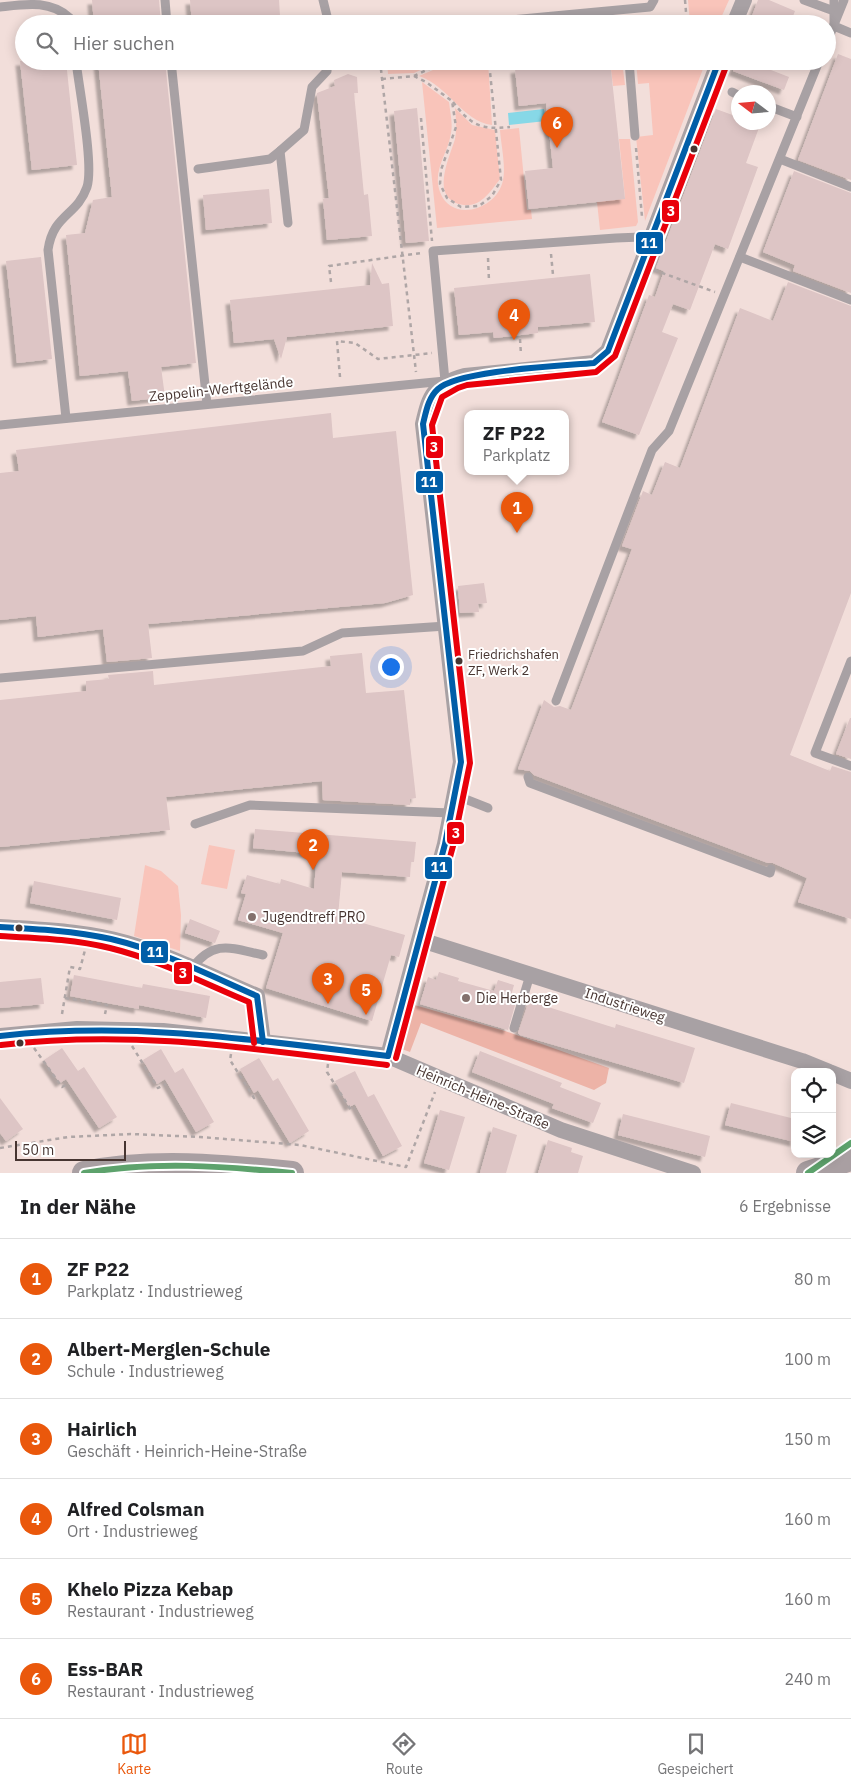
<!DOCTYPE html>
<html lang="de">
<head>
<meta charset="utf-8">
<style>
  body { margin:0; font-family:"IBM Plex Sans",sans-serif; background:#f6f6f6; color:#202124 }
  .controls { position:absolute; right:15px; bottom:15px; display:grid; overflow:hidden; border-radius:10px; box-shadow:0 2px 12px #0003 }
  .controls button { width:45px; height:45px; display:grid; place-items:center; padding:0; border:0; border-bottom:1px solid #e0e0e0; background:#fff; color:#202124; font:25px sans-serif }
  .compass { position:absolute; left:731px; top:85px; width:45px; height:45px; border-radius:50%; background:#fff; box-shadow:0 2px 12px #0003; rotate:286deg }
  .scale { position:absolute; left:15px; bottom:12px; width:111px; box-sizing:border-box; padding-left:5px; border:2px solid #473531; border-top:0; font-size:14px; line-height:18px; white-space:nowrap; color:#473531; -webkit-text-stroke:4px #fff; paint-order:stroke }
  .you { position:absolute; left:390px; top:666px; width:18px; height:18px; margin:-12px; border:4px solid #fff; border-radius:50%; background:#1a73e8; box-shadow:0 0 0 8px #1a73e833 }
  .badge { display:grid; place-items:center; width:32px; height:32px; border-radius:50%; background:#ea580c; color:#fff; font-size:16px; font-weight:700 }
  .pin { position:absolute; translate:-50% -41px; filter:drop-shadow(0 1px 2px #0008) }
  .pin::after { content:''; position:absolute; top:26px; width:18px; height:15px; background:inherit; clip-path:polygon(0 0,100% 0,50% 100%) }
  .popup { position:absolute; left:464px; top:410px; width:105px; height:65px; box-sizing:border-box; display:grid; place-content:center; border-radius:10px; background:#fff; filter:drop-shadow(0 1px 4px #0005); font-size:16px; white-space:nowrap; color:#757577 }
  .popup b { font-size:19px; color:#202124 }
  .popup::after { content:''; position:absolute; left:50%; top:100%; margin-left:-10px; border:10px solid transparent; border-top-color:#fff }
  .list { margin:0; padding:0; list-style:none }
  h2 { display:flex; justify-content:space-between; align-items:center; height:65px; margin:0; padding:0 20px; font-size:21px }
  h2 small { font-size:16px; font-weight:400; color:#757577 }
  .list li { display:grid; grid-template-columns:32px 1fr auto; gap:15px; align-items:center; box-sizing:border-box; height:80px; padding:0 20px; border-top:1px solid #e0e0e0 }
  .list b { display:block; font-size:19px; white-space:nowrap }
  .list p { margin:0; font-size:16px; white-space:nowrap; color:#757577 }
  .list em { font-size:16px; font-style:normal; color:#757577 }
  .icon { flex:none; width:28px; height:28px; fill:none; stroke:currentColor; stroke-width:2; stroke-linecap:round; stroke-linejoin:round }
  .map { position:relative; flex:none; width:851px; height:1173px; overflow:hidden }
  .search { position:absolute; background:#fff; box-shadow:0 2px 12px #0003; left:15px; right:15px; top:15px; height:55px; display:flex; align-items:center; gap:12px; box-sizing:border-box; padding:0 18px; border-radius:28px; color:#757577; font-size:19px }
  .sheet { height:545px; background:#fff }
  nav { display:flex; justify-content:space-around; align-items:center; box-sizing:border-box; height:70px; border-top:1px solid #e0e0e0; background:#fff; font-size:14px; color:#757577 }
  nav a { display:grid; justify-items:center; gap:2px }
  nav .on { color:#ea580c }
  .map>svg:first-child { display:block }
  .green { fill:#f9c4ba }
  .forest { fill:#edb3a7 }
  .water { fill:#87d8e7 }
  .building { fill:#ddc5c5; filter:url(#shadow) }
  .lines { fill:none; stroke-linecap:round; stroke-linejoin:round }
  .path { stroke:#afa6a6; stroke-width:2.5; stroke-dasharray:4 4; stroke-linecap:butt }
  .service { stroke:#a8a1a4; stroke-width:9 }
  .minor { stroke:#a8a1a4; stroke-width:16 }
  .secondary { stroke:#a99fa2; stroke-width:24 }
  .bus-1-casing { stroke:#fff; stroke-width:10 }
  .bus-2-casing { stroke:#fff; stroke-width:10 }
  .bus-3-casing { stroke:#fff; stroke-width:10 }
  .bus-1 { stroke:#005ea8; stroke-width:6 }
  .bus-2 { stroke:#e9000a; stroke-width:6 }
  .bus-3 { stroke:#5da26c; stroke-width:6 }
  .bus-dot { fill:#473531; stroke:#fff; stroke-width:2 }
  .poi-dot { fill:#83706c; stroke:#fff; stroke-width:2 }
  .labels { text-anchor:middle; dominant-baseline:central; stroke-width:4; stroke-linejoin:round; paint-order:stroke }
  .bus-label { font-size:13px; fill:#473531; stroke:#fff; text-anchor:start }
  .street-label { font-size:14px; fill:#473531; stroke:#fff }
  .poi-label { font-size:14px; fill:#473531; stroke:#fff; text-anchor:start }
  .line-badge { stroke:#fff; stroke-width:2 }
  .badge-label { font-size:14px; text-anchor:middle; font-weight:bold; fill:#fff }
</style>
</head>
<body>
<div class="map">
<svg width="851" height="1173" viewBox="0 0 851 1173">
  <defs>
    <filter id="shadow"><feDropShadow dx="-4.5" dy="4.5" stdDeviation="1" flood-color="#0004"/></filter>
  </defs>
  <rect width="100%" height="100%" fill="#f2deda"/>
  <!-- green -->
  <g class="green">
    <polygon points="688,0 729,0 720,20 690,23"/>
    <polygon points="387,61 440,61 414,73 388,74"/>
    <path d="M454,61H488L492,125C462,121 450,87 419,76Z"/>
    <polygon points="610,61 622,61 625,85 613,86"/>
    <polygon points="636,61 706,61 645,221 636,137 653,135 649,83 638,84"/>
    <path d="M422,82L449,102C450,112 453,123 451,133C448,154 432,170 440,192C452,224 498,209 503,180C506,166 501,145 500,130L519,128L527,210H531L532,219L437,228Z"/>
    <path d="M455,108L472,125L495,130L500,179C491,191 481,207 464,205C428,200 450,157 455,139C457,129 456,119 455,108Z"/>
    <polygon points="619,139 630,139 638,222 636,226 600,230 597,202 625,198"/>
    <polygon points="209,845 235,850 227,889 201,884"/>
    <polygon points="145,865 161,871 178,886 181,915 180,951 134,936"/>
  </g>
  <!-- forest -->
  <polygon class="forest" points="411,1004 505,1031 609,1068 606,1083 594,1090 421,1023 410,1052 399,1048"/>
  <!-- water -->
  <polygon class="water" points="544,109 546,121 509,125 508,113"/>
  <!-- building -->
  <g class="building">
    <polygon points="92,0 159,0 161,24 94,24"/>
    <polygon points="190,0 279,0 280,16 192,24"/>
    <polygon points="758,0 769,0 795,11 790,24 782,24 767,17 764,24 749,24"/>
    <polygon points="838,54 851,59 851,180 798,160"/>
    <polygon points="20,61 66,61 77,165 32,170"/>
    <polygon points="98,61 165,61 196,363 161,367 165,397 132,401 128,371 80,376 66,235 85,233 93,200 112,197"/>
    <polygon points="582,61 610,61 625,199 529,209 525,171 553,168 546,103 519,106 515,69"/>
    <polygon points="737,61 748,61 789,77 784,90 733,71"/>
    <polygon points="348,74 357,77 358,93 354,93 364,195 368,194 372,236 327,240 323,199 329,198 317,95 317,93 335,86 334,80"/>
    <polygon points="417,108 429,241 406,243 394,111"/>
    <polygon points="716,109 738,117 738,122 753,122 760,125 746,163 758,167 728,249 715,244 690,310 673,304 662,332 678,338 639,435 602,422 649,295 655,297 664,271 656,268"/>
    <polygon points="794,171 851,193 851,293 793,271 795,265 763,252"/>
    <polygon points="269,189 272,223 206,230 203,195"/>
    <polygon points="41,257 52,359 17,363 6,261"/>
    <polygon points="372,263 382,284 389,283 393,326 287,337 281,359 274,339 234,343 230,300 370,285"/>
    <polygon points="590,274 595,322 538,327 538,333 494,338 493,332 459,335 454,288"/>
    <polygon points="788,282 851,306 851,593 790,755 830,771 832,766 851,772 851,919 798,902 807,878 773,863 768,863 534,775 530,771 518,769 544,700 554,707 560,706 571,710 632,549 622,546 643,491 652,495 665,462 680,468 740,308 773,321"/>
    <polygon points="331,413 333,438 396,431 413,595 385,603 148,624 152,658 107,662 103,629 38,637 36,616 0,620 0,473 19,471 16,450"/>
    <polygon points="484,583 487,603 478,604 479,612 460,613 458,586"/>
    <polygon points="362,653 366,693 404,690 416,798 410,799 410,805 323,800 322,781 166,797 170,830 0,847 0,700 86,691 86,681 109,679 108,675 153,671 154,685 331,666 330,656"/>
    <polygon points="850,718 851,718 851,759 836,754"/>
    <polygon points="255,829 416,842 414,862 411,862 410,877 342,872 338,916 405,935 399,957 391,955 372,1021 266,988 283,933 238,920 246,894 241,893 247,875 280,884 281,879 314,889 317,854 253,848"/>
    <polygon points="34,881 121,898 117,920 30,903"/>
    <polygon points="190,919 220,931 215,943 185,933"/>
    <polygon points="439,972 459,978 458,981 494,991 498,980 514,985 511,996 517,998 508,1030 420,1004 428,977 436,980"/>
    <polygon points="74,975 142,988 143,984 210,996 206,1018 139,1005 139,1009 70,996"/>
    <polygon points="41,978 44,1004 0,1008 0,982"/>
    <polygon points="529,1001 615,1028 616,1024 695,1048 684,1083 520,1035 518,1033"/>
    <polygon points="62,1048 78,1071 84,1067 117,1117 99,1128 66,1079 60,1083 44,1060"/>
    <polygon points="161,1049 175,1073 183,1068 214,1122 196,1132 165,1079 157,1084 143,1060"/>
    <polygon points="480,1051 562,1083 560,1087 601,1103 593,1123 552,1108 554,1104 472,1072"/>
    <polygon points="259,1058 273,1081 278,1078 309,1131 290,1143 258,1090 254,1093 240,1069"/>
    <polygon points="355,1071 368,1097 374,1094 402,1146 383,1156 355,1104 349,1107 335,1081"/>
    <polygon points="0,1098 23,1129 6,1141 0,1133"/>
    <polygon points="731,1103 795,1119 795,1142 725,1125"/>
    <polygon points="440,1110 465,1117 449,1170 424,1163"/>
    <polygon points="623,1114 710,1136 705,1157 618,1135"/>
    <polygon points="493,1127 517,1135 506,1173 480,1173"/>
    <polygon points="548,1140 572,1148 571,1152 583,1156 578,1173 538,1173"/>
  </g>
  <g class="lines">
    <!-- path -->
    <g class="path">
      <polyline points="685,0 687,24"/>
      <polyline points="380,61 416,372"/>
      <polyline points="414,76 426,82 452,101 456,127 441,170 440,184 447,198 461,207 479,206 492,196 501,180 490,72 492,61"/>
      <polyline points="382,79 414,76 446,61"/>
      <path d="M453,102C471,125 480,130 510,127"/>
      <polyline points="421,118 432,241"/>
      <polyline points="636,148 642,217"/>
      <polyline points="551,254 553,275"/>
      <polyline points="488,258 489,281"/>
      <polyline points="654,270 715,292"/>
      <polyline points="331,282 329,266 421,253"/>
      <polyline points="520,339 521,355"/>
      <polyline points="340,377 337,341 355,343 378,359 432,353"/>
      <polyline points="546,656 559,661"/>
      <polyline points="65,998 107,1005 105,1014"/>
      <polyline points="62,1014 70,967 80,969 85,950"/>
      <polyline points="132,1046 158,1088 166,1084"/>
      <polyline points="34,1048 62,1087 67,1084"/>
      <polyline points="231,1054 230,1060 254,1098 259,1096"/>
      <polyline points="328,1064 327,1072 351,1110 355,1108"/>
      <polyline points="0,1148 68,1137 131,1134 200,1137 300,1145 406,1167 435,1092"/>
    </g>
    <!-- service -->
    <g class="service">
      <polyline points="165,0 167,24"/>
      <polyline points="323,0 329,24"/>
      <polyline points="804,0 834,11"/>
      <polyline points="834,0 834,26 851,33"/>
      <path d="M0,7C27,4 50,0 70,18L71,24"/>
      <polyline points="467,24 650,7 654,0"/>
      <polyline points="827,42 844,0"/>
      <polyline points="171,61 207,404"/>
      <polyline points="629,61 635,136"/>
      <polyline points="732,92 738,95"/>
      <polyline points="768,106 797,117"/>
      <polyline points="280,151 288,223"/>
      <polyline points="780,159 851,187"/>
      <polyline points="198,169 270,159 280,151 304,130 312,87 327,71 328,61"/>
      <polyline points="740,257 851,300"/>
      <path d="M66,418L48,250C53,214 77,216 87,187C94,165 79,88 76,61"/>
      <polyline points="0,425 445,381 433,251 616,238 641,237 652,239"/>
      <polyline points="851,661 815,753 851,766"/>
      <polyline points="0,678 303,651 342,633 446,626"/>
      <polyline points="556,701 652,450 669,431 819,61"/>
      <polyline points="528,777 530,783 770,873 771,869"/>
      <polyline points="455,795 488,808"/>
      <polyline points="195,824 250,805 451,813"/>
      <path d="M192,968C214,939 231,948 263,955"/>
      <polyline points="514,1028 530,975"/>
    </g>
    <!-- minor -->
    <g class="minor">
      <polyline points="734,24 744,0"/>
      <path d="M0,927C42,930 85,931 126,943C171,956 214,978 257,996L263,1042"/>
      <polyline points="421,940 802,1061 829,1072"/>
      <polyline points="0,1036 77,1029 163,1031 388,1056 561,1130 693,1173"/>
      <path d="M388,1056L445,844L461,762L423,424C430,393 434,385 465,376L594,363L608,351L719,61"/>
      <polyline points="832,1073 851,1081"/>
    </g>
    <!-- secondary -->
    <g class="secondary">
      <path d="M84,1173C152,1159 224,1166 292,1173"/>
      <polyline points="808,1173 851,1159"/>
    </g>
    <!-- bus-1 casing -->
    <g class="bus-1-casing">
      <g id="bus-1">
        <path d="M0,927C37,929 74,931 111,939C162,951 209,975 257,996L263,1042"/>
        <path d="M0,1036C134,1021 255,1040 388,1056"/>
        <path d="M388,1056L445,844L461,762L423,424C426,412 428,398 438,389C459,370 561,366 594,363L608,351L719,61"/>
      </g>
    </g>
    <!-- bus-2 casing -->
    <g class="bus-2-casing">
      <g id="bus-2">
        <path d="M0,936C37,938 74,939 110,948C159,960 203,983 249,1002L254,1043"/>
        <path d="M1,1045C134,1029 255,1049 387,1065"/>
        <polyline points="396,1058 453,846 470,763 432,425 442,397 458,388 467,385 596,372 615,356 727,64"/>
      </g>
    </g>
    <!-- bus-3 casing -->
    <g class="bus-3-casing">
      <g id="bus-3">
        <path d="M84,1173C154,1161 222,1166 292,1173"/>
        <polyline points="808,1173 851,1143"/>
      </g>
    </g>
    <!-- bus-1 -->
    <use href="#bus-1" class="bus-1"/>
    <!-- bus-2 -->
    <use href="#bus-2" class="bus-2"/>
    <!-- bus-3 -->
    <use href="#bus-3" class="bus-3"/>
  </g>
  <!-- markers -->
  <g class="bus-dot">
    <circle cx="694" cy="149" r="4.5"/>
    <circle cx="459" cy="661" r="4.5"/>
    <circle cx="19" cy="928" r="4.5"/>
    <circle cx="20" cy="1043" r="4.5"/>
  </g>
  <g class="poi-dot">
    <circle cx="252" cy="917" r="5"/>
    <circle cx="466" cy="998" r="5"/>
  </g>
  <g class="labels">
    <!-- bus labels -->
    <g class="bus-label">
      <text x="468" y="654">Friedrichshafen<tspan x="468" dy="16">ZF, Werk 2</tspan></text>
    </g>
    <!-- street labels -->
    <g class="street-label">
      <text transform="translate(221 389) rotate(-6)">Zeppelin-Werftgelände</text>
      <text transform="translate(625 1005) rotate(18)">Industrieweg</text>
      <text transform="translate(483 1097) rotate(23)">Heinrich-Heine-Straße</text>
    </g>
    <!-- poi labels -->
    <g class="poi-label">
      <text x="262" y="917">Jugendtreff PRO</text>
      <text x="476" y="998">Die Herberge</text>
    </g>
  </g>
  <g class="line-badge">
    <rect x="661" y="199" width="19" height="24" rx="5" fill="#e9000a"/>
    <rect x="635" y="231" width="29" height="24" rx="5" fill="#005ea8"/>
    <rect x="425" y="435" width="19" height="24" rx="5" fill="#e9000a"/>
    <rect x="415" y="470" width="29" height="24" rx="5" fill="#005ea8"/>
    <rect x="446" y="821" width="19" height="24" rx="5" fill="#e9000a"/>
    <rect x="424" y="856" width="29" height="24" rx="5" fill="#005ea8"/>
    <rect x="140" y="940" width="29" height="24" rx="5" fill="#005ea8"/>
    <rect x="173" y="961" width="20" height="24" rx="5" fill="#e9000a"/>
  </g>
  <g class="badge-label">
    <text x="671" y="216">3</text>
    <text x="649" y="248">11</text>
    <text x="434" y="452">3</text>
    <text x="429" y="487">11</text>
    <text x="456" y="838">3</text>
    <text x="439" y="872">11</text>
    <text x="155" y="957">11</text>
    <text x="183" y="978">3</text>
  </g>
</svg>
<div class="controls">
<button><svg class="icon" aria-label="locate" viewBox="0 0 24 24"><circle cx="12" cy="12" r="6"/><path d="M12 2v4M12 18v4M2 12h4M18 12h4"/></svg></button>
<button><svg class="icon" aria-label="layers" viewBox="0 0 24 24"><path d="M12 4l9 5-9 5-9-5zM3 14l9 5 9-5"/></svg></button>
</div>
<svg class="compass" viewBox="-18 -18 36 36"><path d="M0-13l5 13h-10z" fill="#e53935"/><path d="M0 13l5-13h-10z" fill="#757577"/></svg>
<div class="scale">50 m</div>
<div class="you"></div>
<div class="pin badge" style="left:517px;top:533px">1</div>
<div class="popup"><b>ZF P22</b>Parkplatz</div>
<div class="pin badge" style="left:313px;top:870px">2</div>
<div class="pin badge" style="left:328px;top:1004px">3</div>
<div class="pin badge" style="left:514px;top:340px">4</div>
<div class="pin badge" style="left:366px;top:1015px">5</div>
<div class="pin badge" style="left:557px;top:148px">6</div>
<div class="search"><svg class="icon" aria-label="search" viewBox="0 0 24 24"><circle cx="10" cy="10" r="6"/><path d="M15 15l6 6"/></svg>Hier suchen</div>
</div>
<section class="sheet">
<h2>In der Nähe<small>6 Ergebnisse</small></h2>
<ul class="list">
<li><span class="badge">1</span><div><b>ZF P22</b><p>Parkplatz · Industrieweg</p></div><em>80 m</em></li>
<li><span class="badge">2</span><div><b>Albert-Merglen-Schule</b><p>Schule · Industrieweg</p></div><em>100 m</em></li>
<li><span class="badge">3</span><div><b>Hairlich</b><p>Geschäft · Heinrich-Heine-Straße</p></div><em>150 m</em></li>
<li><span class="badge">4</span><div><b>Alfred Colsman</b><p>Ort · Industrieweg</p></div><em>160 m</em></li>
<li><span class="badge">5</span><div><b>Khelo Pizza Kebap</b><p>Restaurant · Industrieweg</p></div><em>160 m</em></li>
<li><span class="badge">6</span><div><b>Ess-BAR</b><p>Restaurant · Industrieweg</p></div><em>240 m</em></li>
</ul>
</section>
<nav>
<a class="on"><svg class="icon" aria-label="map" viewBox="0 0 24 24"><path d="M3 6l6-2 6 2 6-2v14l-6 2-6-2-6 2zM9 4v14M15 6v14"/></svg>Karte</a>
<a><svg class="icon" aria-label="directions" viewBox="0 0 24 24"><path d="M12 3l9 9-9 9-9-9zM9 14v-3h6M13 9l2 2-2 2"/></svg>Route</a>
<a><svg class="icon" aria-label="saved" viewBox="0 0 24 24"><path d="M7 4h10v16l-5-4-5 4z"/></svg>Gespeichert</a>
</nav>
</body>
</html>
